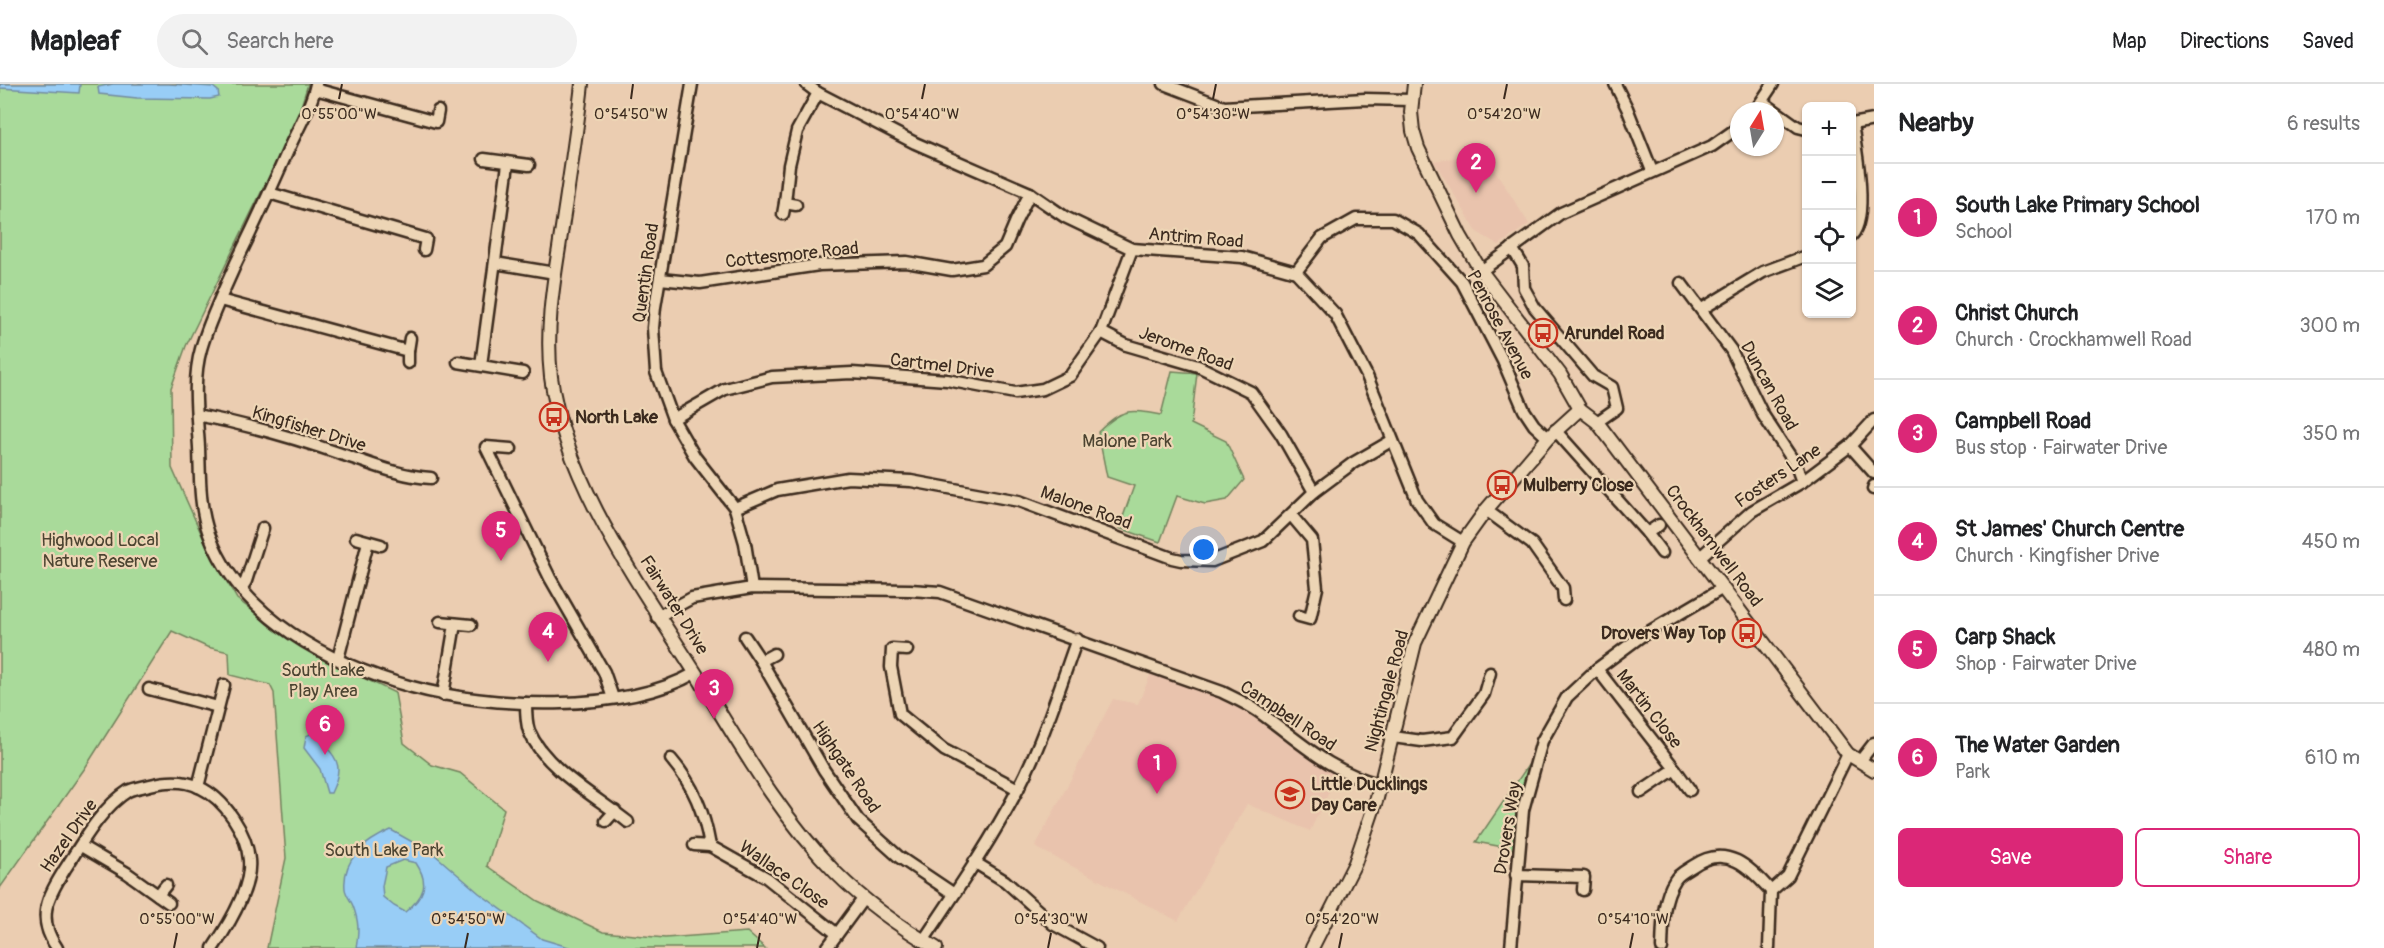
<!DOCTYPE html>
<html lang="en">
<head>
<meta charset="utf-8">
<style>
  body { margin:0; font-family:Pangolin,sans-serif; background:#f2f2f2; color:#202124 }
  .controls { position:absolute; right:18px; top:18px; display:grid; overflow:hidden; border-radius:9px; box-shadow:0 2px 4px #0004 }
  .controls button { width:54px; height:54px; display:grid; place-items:center; padding:0; border:0; border-bottom:2px solid #e0e0e0; background:#fff; color:#202124; font:30px sans-serif }
  .compass { position:absolute; left:1730px; top:18px; width:54px; height:54px; border-radius:50%; background:#fff; box-shadow:0 2px 4px #0004; rotate:11deg }
  .you { position:absolute; left:1204px; top:466px; width:21px; height:21px; margin:-15px; border:4px solid #fff; border-radius:50%; background:#1a73e8; box-shadow:0 0 0 9px #1a73e833 }
  .badge { display:grid; place-items:center; width:39px; height:39px; border-radius:50%; background:#db2777; color:#fff; font-size:20px; font-weight:700 }
  .pin { position:absolute; translate:-50% -50px; filter:drop-shadow(0 2px 3px #0008) }
  .pin::after { content:''; position:absolute; top:32px; width:21px; height:18px; background:inherit; clip-path:polygon(0 0,100% 0,50% 100%) }
  .list { margin:0; padding:0; list-style:none }
  h2 { display:flex; justify-content:space-between; align-items:center; height:78px; margin:0; padding:0 24px; font-size:26px }
  h2 small { font-size:20px; font-weight:400; color:#757577 }
  .list li { display:grid; grid-template-columns:39px 1fr auto; gap:18px; align-items:center; box-sizing:border-box; height:108px; padding:0 24px; border-top:2px solid #e0e0e0 }
  .list b { display:block; font-size:22px; white-space:nowrap }
  .list p { margin:0; font-size:20px; white-space:nowrap; color:#757577 }
  .list em { font-size:20px; font-style:normal; color:#757577 }
  .actions { display:flex; gap:12px; padding:18px 24px }
  .actions a { flex:1; padding:14px 0; border:2px solid #db2777; border-radius:9px; text-align:center; font-size:21px; color:#db2777 }
  .actions .main { background:#db2777; color:#fff }
  .icon { flex:none; width:33px; height:33px; fill:none; stroke:currentColor; stroke-width:2; stroke-linecap:round; stroke-linejoin:round }
  .map { position:relative; flex:none; width:1874px; height:864px; overflow:hidden }
  header { display:flex; align-items:center; gap:36px; box-sizing:border-box; height:84px; padding:0 30px; background:#fff; border-bottom:2px solid #e0e0e0 }
  header strong { font-size:28px }
  nav { display:flex; gap:33px; margin-inline-start:auto; font-size:21px }
  .search { width:420px; height:54px; background:#f2f2f2; display:flex; align-items:center; gap:15px; box-sizing:border-box; padding:0 21px; border-radius:33px; color:#757577; font-size:22px }
  main { display:flex }
  aside { flex:1; background:#fff }
  .map>svg:first-child { display:block }
  .built { fill:#e9c3ad }
  .green { fill:#a9da9a; stroke:#72825c; stroke-width:1.5 }
  .water { fill:#98cdf6; stroke:#738ca0; stroke-width:1.5; fill-rule:evenodd }
  .lines { fill:none; stroke-linecap:round; stroke-linejoin:round }
  .minor-casing { stroke:#3b2a1e; stroke-width:15 }
  .tertiary-casing { stroke:#3b2a1e; stroke-width:16 }
  .minor { stroke:#edd5b5; stroke-width:10 }
  .tertiary { stroke:#edd5b5; stroke-width:12 }
  .ticks { fill:none; stroke:#3b2a1e; stroke-width:2 }
  .labels { text-anchor:middle; dominant-baseline:central; stroke-width:4.5; stroke-linejoin:round; paint-order:stroke }
  .street-label { font-size:18px; fill:#3b2a1e; stroke:#edd5b5 }
  .poi-label { font-size:18px; font-weight:bold; fill:#3b2a1e; stroke:#edd5b5; text-anchor:start }
  .park-label { font-size:18px; fill:#4c4431; stroke:#edd5b5 }
  .ticks-label { font-size:15px; text-anchor:middle; fill:#3b2a1e; stroke:#edd5b5; stroke-width:4.5; stroke-linejoin:round; paint-order:stroke }
</style>
</head>
<body>
<header>
<strong>Mapleaf</strong>
<div class="search"><svg class="icon" aria-label="search" viewBox="0 0 24 24"><circle cx="10" cy="10" r="6"/><path d="M15 15l6 6"/></svg>Search here</div>
<nav><a>Map</a><a>Directions</a><a>Saved</a></nav>
</header>
<main>
<div class="map">
<svg width="1874" height="864" viewBox="0 0 1874 864">
  <rect width="100%" height="100%" fill="#ebcdb1"/>
  <filter id="ink" filterUnits="userSpaceOnUse"><feTurbulence type="fractalNoise" baseFrequency=".0167" numOctaves="2"/><feDisplacementMap in="SourceGraphic" scale="12" xChannelSelector="R" yChannelSelector="G"/><feConvolveMatrix kernelMatrix="1 2 1 2 8 2 1 2 1" color-interpolation-filters="sRGB"/></filter>
  <g filter="url(#ink)">
    <!-- built -->
    <g class="built">
      <polygon points="1484,69 1529,140 1499,161 1477,148 1434,77"/>
      <polygon points="1152,587 1257,630 1280,646 1307,673 1337,692 1310,747 1247,720 1178,837 1035,763 1113,615 1138,620"/>
    </g>
    <!-- green -->
    <g class="green">
      <polygon points="0,0 308,0 297,35 186,262 171,304 172,384 209,467 237,515 285,551 347,586 395,609 404,659 432,681 460,689 504,725 487,782 538,817 603,848 665,854 747,848 765,864 267,864 286,774 274,609 270,601 230,591 229,568 207,563 172,547 85,684 0,804"/>
      <path d="M1172,287L1197,289L1191,340L1226,357L1244,396L1227,416L1205,420L1177,412L1160,458L1119,444L1134,402L1107,393L1098,348C1123,324 1128,325 1161,331Z"/>
      <polygon points="1529,680 1517,726 1514,765 1476,758"/>
    </g>
    <!-- water -->
    <g class="water">
      <polygon points="0,0 78,0 80,1 79,9 0,4"/>
      <polygon points="113,0 169,0 213,3 218,7 219,13 210,15 137,14 99,10 98,3"/>
      <path d="M315,648C333,674 347,676 331,709H327L320,685L304,664L306,652Z"/>
      <path d="M391,746L434,770L479,809L542,855L572,864H356C359,847 359,838 353,822C351,817 346,811 345,805C342,774 366,757 391,746ZM403,776L416,779C430,800 424,813 405,828L394,822L383,813L382,802L386,783Z"/>
    </g>
    <g class="lines">
      <!-- minor casing -->
      <g class="minor-casing">
        <g id="minor">
          <path d="M316,0C312,21 299,42 290,62C273,101 255,140 236,179C224,207 209,236 201,265C192,296 197,331 199,363C200,391 199,423 209,450C240,534 330,580 412,603C488,624 624,630 695,589"/>
          <polyline points="692,0 655,223 653,244 656,288 673,335 695,373 735,424 745,459 752,504"/>
          <polyline points="806,0 818,9 915,59 1030,109 1065,133 1132,165 1242,173 1296,188 1335,230 1367,292 1417,416 1434,440 1463,458"/>
          <polyline points="1164,0 1224,23 1365,15 1411,16"/>
          <polyline points="1615,0 1627,24 1652,87"/>
          <polyline points="315,5 436,38 438,27"/>
          <polyline points="1763,18 1798,43 1806,45"/>
          <polyline points="1755,27 1773,0"/>
          <polyline points="1852,40 1874,36"/>
          <path d="M1852,41C1856,64 1869,134 1852,151"/>
          <polyline points="484,75 529,81"/>
          <polyline points="269,109 426,155 424,166"/>
          <polyline points="796,121 785,119 789,81 797,47 818,9"/>
          <polyline points="783,130 785,119"/>
          <polyline points="1512,164 1523,182 1524,204 1535,224 1593,292 1612,303 1617,324 1597,338"/>
          <polyline points="495,179 555,189"/>
          <polyline points="1481,187 1561,129 1712,62 1739,43"/>
          <polyline points="1296,188 1322,154 1356,135 1393,135 1419,150 1462,198 1503,277 1524,326 1534,341 1548,354"/>
          <polyline points="660,195 700,199 819,181 906,178 952,186 983,181 1005,163 1016,137 1030,109"/>
          <polyline points="1681,199 1731,266 1763,331 1796,381 1802,398"/>
          <polyline points="220,216 408,267 408,279"/>
          <polyline points="1702,225 1763,188 1806,172"/>
          <polyline points="1101,248 1126,261 1198,282 1251,308 1281,350 1314,408"/>
          <polyline points="408,267 410,254"/>
          <polyline points="458,278 523,289"/>
          <polyline points="481,281 508,80"/>
          <path d="M197,331C245,340 295,354 341,370C372,380 398,392 431,394"/>
          <polyline points="673,335 725,305 772,293 852,289 947,296 1015,309 1043,305 1070,292 1101,248 1132,165"/>
          <polyline points="1555,346 1647,449 1662,469"/>
          <polyline points="1850,362 1874,389"/>
          <polyline points="511,365 486,363 550,494 604,588 613,614"/>
          <polyline points="1873,405 1874,402"/>
          <polyline points="735,424 777,406 848,394 911,397 1019,417 1172,474 1181,476 1212,477 1263,457 1314,408 1353,379 1391,357"/>
          <polyline points="1486,426 1532,460 1563,504 1564,516"/>
          <polyline points="1291,431 1312,456 1317,504 1310,535 1299,532"/>
          <polyline points="1647,449 1659,441"/>
          <polyline points="356,454 381,461"/>
          <polyline points="1699,474 1752,427 1802,398 1850,362 1874,336"/>
          <polyline points="241,505 246,497 263,444"/>
          <path d="M657,533L692,514L752,504L910,506L940,508L1222,608C1234,614 1248,620 1259,628C1301,658 1328,687 1379,700"/>
          <polyline points="440,538 471,541"/>
          <polyline points="745,553 761,577 824,686 858,736 899,773 954,810"/>
          <polyline points="907,566 892,565 891,583 900,630 944,666 1018,705"/>
          <polyline points="338,575 368,458"/>
          <polyline points="761,577 774,570"/>
          <polyline points="1597,585 1675,685 1641,708"/>
          <polyline points="149,605 218,623"/>
          <polyline points="443,611 455,540"/>
          <path d="M526,619C526,629 526,638 529,647C545,685 597,713 628,738"/>
          <polyline points="1393,653 1422,657 1453,653 1484,610 1490,589"/>
          <path d="M671,675C694,702 704,728 710,762"/>
          <polyline points="1860,677 1874,659"/>
          <polyline points="1675,685 1690,706"/>
          <polyline points="198,703 224,601"/>
          <polyline points="606,737 615,727"/>
          <polyline points="694,761 710,762 767,794 837,850"/>
          <polyline points="81,762 127,789 169,819"/>
          <polyline points="974,778 1005,797 1053,840 1097,864"/>
          <polyline points="1516,791 1584,793 1583,806"/>
          <polyline points="158,811 166,801"/>
          <path d="M923,857C956,808 991,757 1018,705C1043,657 1059,605 1077,555"/>
          <path d="M57,864C36,834 47,814 65,785C82,759 101,724 128,707C134,704 143,703 150,701C166,697 184,696 199,703C225,715 247,749 249,776C252,804 228,842 213,864"/>
          <polyline points="827,864 863,815"/>
          <polyline points="1511,864 1523,726 1542,657 1567,613 1597,585 1640,553 1723,504"/>
          <path d="M1662,864C1663,841 1662,816 1675,796C1678,790 1687,786 1693,782C1726,759 1750,783 1771,807"/>
          <polyline points="1769,864 1771,807 1788,792 1848,670"/>
        </g>
      </g>
      <!-- tertiary casing -->
      <g class="tertiary-casing">
        <g id="tertiary">
          <path d="M582,0C576,55 567,109 559,164C552,207 546,249 551,293C565,400 642,504 698,593C740,661 779,731 836,789C865,818 900,843 936,864"/>
          <polyline points="1414,0 1411,28 1413,47 1418,64 1460,151 1481,187 1560,290 1580,325 1597,338 1848,670 1874,686"/>
          <polyline points="1312,864 1355,779 1377,714 1415,559 1463,458 1486,426 1548,354 1580,325"/>
        </g>
      </g>
      <!-- minor -->
      <use href="#minor" class="minor"/>
      <!-- tertiary -->
      <use href="#tertiary" class="tertiary"/>
    </g>
  </g>
  <!-- ticks -->
  <path class="ticks" d="M339,15L342,0M631,15L633,0M922,15L925,0M1213,15L1216,0M1504,15L1507,0M174,864L177,849M465,864L468,849M757,864L760,849M1048,864L1051,849M1339,864L1342,849M1630,864L1633,849"/>
  <!-- icons -->
  <defs>
    <g id="bus-ring" transform="scale(1.5)"><circle r="9.5" fill="#edd5b5" stroke="#c8321e" stroke-width="1.5"/><path d="M-5-6H5V4H4V6H2V4H-2V6H-4V4H-5ZM-3.5-4V0h7V-4ZM-3.5 1.2v1.5H-2V1.2ZM2 1.2v1.5H3.5V1.2Z" fill="#c8321e"/></g>
    <g id="school-ring" transform="scale(1.5)"><circle r="9.5" fill="#edd5b5" stroke="#c8321e" stroke-width="1.5"/><path d="M0-5L7-2L0 1L-7-2ZM-4 1L0 2.5L4 1V4Q0 6-4 4Z" fill="#c8321e"/></g>
  </defs>
  <g fill-rule="evenodd">
    <use href="#bus-ring" x="1543" y="249"/>
    <use href="#bus-ring" x="554" y="333"/>
    <use href="#bus-ring" x="1502" y="401"/>
    <use href="#bus-ring" x="1747" y="549"/>
    <use href="#school-ring" x="1290" y="710"/>
  </g>
  <g class="labels">
    <!-- street labels -->
    <g class="street-label">
      <text transform="translate(1196 154) rotate(5)">Antrim Road</text>
      <text transform="translate(792 171) rotate(-6)">Cottesmore Road</text>
      <text transform="translate(646 189) rotate(-82)">Quentin Road</text>
      <text transform="translate(1500 241) rotate(62)">Penrose Avenue</text>
      <text transform="translate(1186 265) rotate(20)">Jerome Road</text>
      <text transform="translate(942 282) rotate(7)">Cartmel Drive</text>
      <text transform="translate(1769 302) rotate(61)">Duncan Road</text>
      <text transform="translate(309 345) rotate(17)">Kingfisher Drive</text>
      <text transform="translate(1778 392) rotate(-34)">Fosters Lane</text>
      <text transform="translate(1086 424) rotate(20)">Malone Road</text>
      <text transform="translate(1714 462) rotate(53)">Crockhamwell Road</text>
      <text transform="translate(674 521) rotate(58)">Fairwater Drive</text>
      <text transform="translate(1387 607) rotate(-75)">Nightingale Road</text>
      <text transform="translate(1649 625) rotate(52)">Martin Close</text>
      <text transform="translate(1288 632) rotate(34)">Campbell Road</text>
      <text transform="translate(846 683) rotate(56)">Highgate Road</text>
      <text transform="translate(1508 744) rotate(-81)">Drovers Way</text>
      <text transform="translate(69 752) rotate(-55)">Hazel Drive</text>
      <text transform="translate(784 791) rotate(35)">Wallace Close</text>
    </g>
    <!-- poi labels -->
    <g class="poi-label">
      <text x="1564" y="249">Arundel Road</text>
      <text x="575" y="333">North Lake</text>
      <text x="1523" y="401">Mulberry Close</text>
      <text x="1726" y="549" text-anchor="end">Drovers Way Top</text>
      <text x="1311" y="700">Little Ducklings<tspan x="1311" dy="21">Day Care</tspan></text>
    </g>
    <!-- park labels -->
    <g class="park-label">
      <text x="1127" y="357">Malone Park</text>
      <text x="100" y="456">Highwood Local<tspan x="100" dy="21">Nature Reserve</tspan></text>
      <text x="323" y="586">South Lake<tspan x="323" dy="21">Play Area</tspan></text>
      <text x="384" y="766">South Lake Park</text>
    </g>
  </g>
  <g class="ticks-label">
    <text x="339" y="35">0°55'00"W</text>
    <text x="631" y="35">0°54'50"W</text>
    <text x="922" y="35">0°54'40"W</text>
    <text x="1213" y="35">0°54'30"W</text>
    <text x="1504" y="35">0°54'20"W</text>
    <text x="177" y="840">0°55'00"W</text>
    <text x="468" y="840">0°54'50"W</text>
    <text x="760" y="840">0°54'40"W</text>
    <text x="1051" y="840">0°54'30"W</text>
    <text x="1342" y="840">0°54'20"W</text>
    <text x="1633" y="840">0°54'10"W</text>
  </g>
</svg>
<div class="controls">
<button>+</button>
<button>−</button>
<button><svg class="icon" aria-label="locate" viewBox="0 0 24 24"><circle cx="12" cy="12" r="6"/><path d="M12 2v4M12 18v4M2 12h4M18 12h4"/></svg></button>
<button><svg class="icon" aria-label="layers" viewBox="0 0 24 24"><path d="M12 4l9 5-9 5-9-5zM3 14l9 5 9-5"/></svg></button>
</div>
<svg class="compass" viewBox="-18 -18 36 36"><path d="M0-13l5 13h-10z" fill="#e53935"/><path d="M0 13l5-13h-10z" fill="#757577"/></svg>
<div class="you"></div>
<div class="pin badge" style="left:1157px;top:710px">1</div>
<div class="pin badge" style="left:1476px;top:109px">2</div>
<div class="pin badge" style="left:714px;top:635px">3</div>
<div class="pin badge" style="left:548px;top:578px">4</div>
<div class="pin badge" style="left:501px;top:477px">5</div>
<div class="pin badge" style="left:325px;top:671px">6</div>
</div>
<aside>
<h2>Nearby<small>6 results</small></h2>
<ul class="list">
<li><span class="badge">1</span><div><b>South Lake Primary School</b><p>School</p></div><em>170 m</em></li>
<li><span class="badge">2</span><div><b>Christ Church</b><p>Church · Crockhamwell Road</p></div><em>300 m</em></li>
<li><span class="badge">3</span><div><b>Campbell Road</b><p>Bus stop · Fairwater Drive</p></div><em>350 m</em></li>
<li><span class="badge">4</span><div><b>St James' Church Centre</b><p>Church · Kingfisher Drive</p></div><em>450 m</em></li>
<li><span class="badge">5</span><div><b>Carp Shack</b><p>Shop · Fairwater Drive</p></div><em>480 m</em></li>
<li><span class="badge">6</span><div><b>The Water Garden</b><p>Park</p></div><em>610 m</em></li>
</ul>
<div class="actions"><a class="main">Save</a><a>Share</a></div>
</aside>
</main>
</body>
</html>
